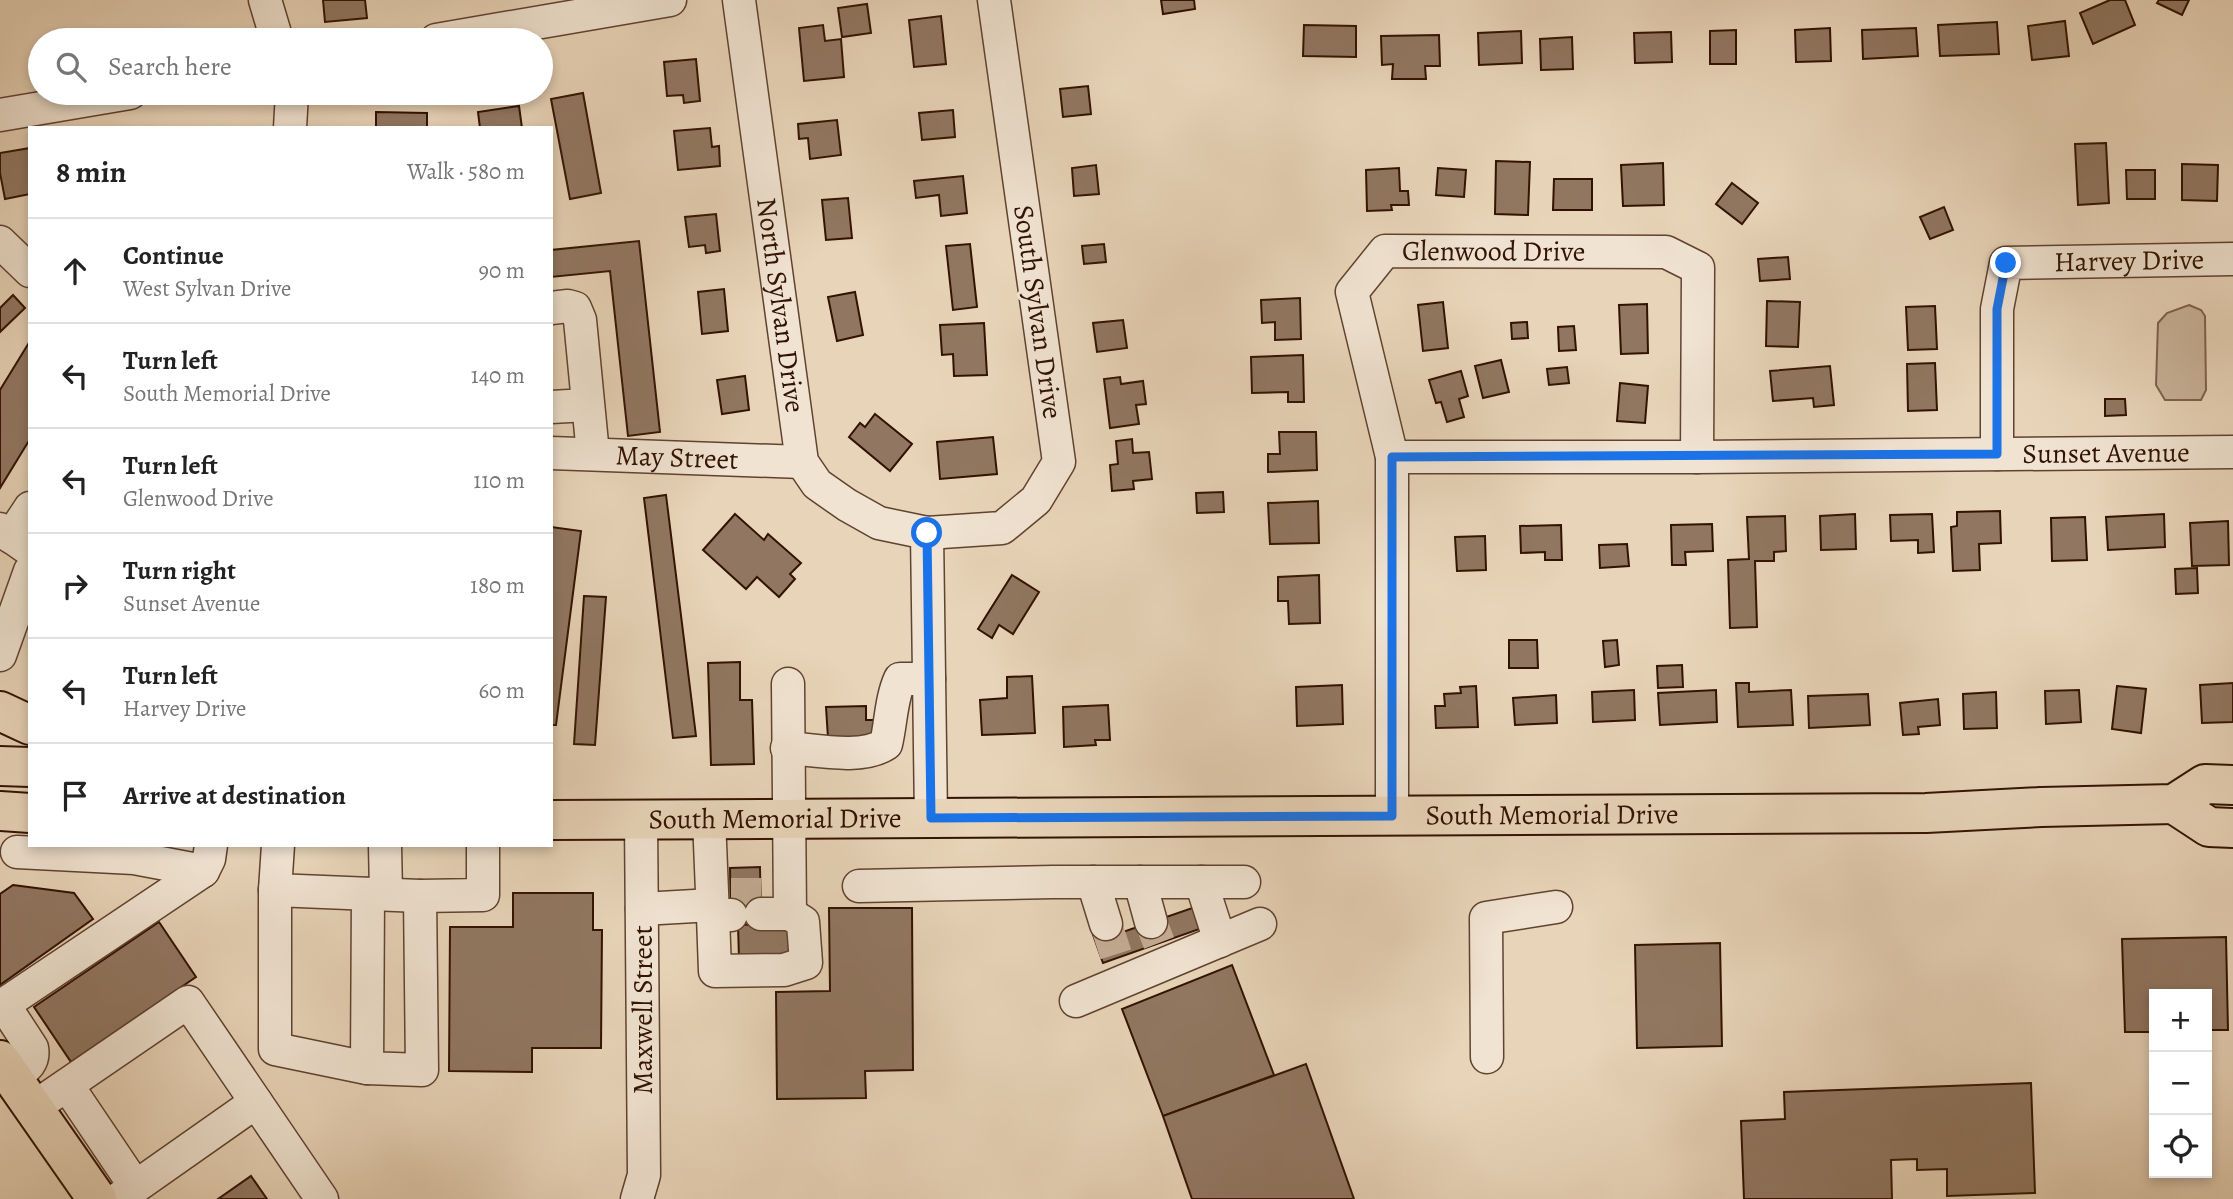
<!DOCTYPE html>
<html lang="en">
<head>
<meta charset="utf-8">
<style>
  body { margin:0; font-family:Alegreya,serif; background:#f2f2f2; color:#222 }
  .controls { position:absolute; right:21px; bottom:21px; display:grid; overflow:hidden; border-radius:0px; box-shadow:0 4px 10px #0003 }
  .controls button { width:63px; height:63px; display:grid; place-items:center; padding:0; border:0; border-bottom:2px solid #e0e0e0; background:#fff; color:#222; font:35px sans-serif }
  .stop { position:absolute; width:21px; height:21px; margin:-16px; border:5px solid #1a73e8; border-radius:50%; background:#fff }
  .stop.end { background:#1a73e8; border-color:#fff; box-shadow:0 2px 7px #0008 }
  .list { margin:0; padding:0; list-style:none }
  h2 { display:flex; justify-content:space-between; align-items:center; height:91px; margin:0; padding:0 28px; font-size:30px }
  h2 small { font-size:23px; font-weight:400; color:#767676 }
  .list li { display:grid; grid-template-columns:46px 1fr auto; gap:21px; align-items:center; box-sizing:border-box; height:105px; padding:0 28px; border-top:2px solid #e0e0e0 }
  .list b { display:block; font-size:26px; white-space:nowrap }
  .list p { margin:0; font-size:23px; white-space:nowrap; color:#767676 }
  .list em { font-size:23px; font-style:normal; color:#767676 }
  .icon { flex:none; width:38px; height:38px; fill:none; stroke:currentColor; stroke-width:2; stroke-linecap:round; stroke-linejoin:round }
  .map { position:relative; flex:none; width:2233px; height:1199px; overflow:hidden }
  .search { position:absolute; background:#fff; box-shadow:0 4px 10px #0003; left:28px; top:28px; width:525px; height:77px; display:flex; align-items:center; gap:18px; box-sizing:border-box; padding:0 24px; border-radius:38px; color:#767676; font-size:26px }
  .panel { position:absolute; background:#fff; box-shadow:0 4px 10px #0003; left:28px; top:126px; width:525px; height:721px; border-radius:0px }
  .map>svg:first-child { display:block }
  .green { fill:#c9b399; stroke:#7e624e; stroke-width:2 }
  .building { fill:#917761; stroke:#321202; stroke-width:2 }
  .lines { fill:none; stroke-linecap:round; stroke-linejoin:round }
  .minor-tunnel { stroke:#c4ad94; stroke-width:32; stroke-dasharray:32 16; stroke-linecap:butt }
  .minor-casing { stroke:#604230; stroke-width:35 }
  .major-casing { stroke:#321202; stroke-width:42 }
  .minor { stroke:#f0e3d1; stroke-width:32 }
  .major { stroke:#e8d4b8; stroke-width:38 }
  .route { stroke:#1a73e8; stroke-width:9 }
  .labels { text-anchor:middle; dominant-baseline:central; stroke-width:6; stroke-linejoin:round; paint-order:stroke }
  .street-label { font-size:28px; fill:#321202; stroke:#f0e3d1 }
</style>
</head>
<body>
<div class="map">
<svg width="2233" height="1199" viewBox="0 0 2233 1199">
  <rect width="100%" height="100%" fill="#e8d4b8"/>
  <filter id="stains"><feTurbulence type="fractalNoise" baseFrequency=".00286" numOctaves="4"/><feColorMatrix values="0 0 0 0 .2 0 0 0 0 .09 0 0 0 0 .02 0 0 0 .5 -.17"/></filter>
  <radialGradient id="worn" r=".72"><stop offset=".6" stop-color="#630" stop-opacity="0"/><stop offset="1" stop-color="#630" stop-opacity=".3"/></radialGradient>
  <!-- green -->
  <polygon class="green" points="2189,305 2201,310 2205,316 2206,390 2201,400 2165,400 2156,385 2158,323 2167,313"/>
  <!-- building -->
  <g class="building">
    <polygon points="323,0 365,0 367,18 325,22"/>
    <polygon points="1161,0 1194,0 1195,9 1163,14"/>
    <polygon points="2110,0 2125,0 2135,25 2093,44 2080,13"/>
    <polygon points="2159,0 2189,0 2182,15 2157,3"/>
    <polygon points="867,4 871,33 842,37 838,8"/>
    <polygon points="941,16 946,64 914,67 909,20"/>
    <polygon points="2065,21 2069,56 2032,60 2028,26"/>
    <polygon points="1997,22 1999,54 1940,56 1938,25"/>
    <polygon points="823,25 825,41 841,39 844,77 804,81 799,28"/>
    <polygon points="1304,25 1356,26 1356,57 1303,56"/>
    <polygon points="1830,28 1831,61 1796,62 1795,30"/>
    <polygon points="1916,28 1918,56 1863,59 1862,30"/>
    <polygon points="1736,30 1736,64 1710,64 1710,31"/>
    <polygon points="1521,31 1522,63 1479,65 1478,33"/>
    <polygon points="1671,32 1672,62 1635,63 1634,33"/>
    <polygon points="1439,35 1440,66 1425,66 1426,79 1392,79 1393,64 1382,65 1381,36"/>
    <polygon points="1572,37 1573,69 1541,70 1540,39"/>
    <polygon points="696,59 700,101 684,103 683,95 667,96 664,62"/>
    <polygon points="1088,86 1091,114 1063,117 1060,89"/>
    <polygon points="583,93 601,193 570,199 551,99"/>
    <polygon points="519,106 522,128 480,128 478,112"/>
    <polygon points="953,110 955,137 922,140 919,113"/>
    <polygon points="376,112 427,113 427,128 376,128"/>
    <polygon points="837,120 841,155 810,159 808,138 799,139 798,124"/>
    <polygon points="710,128 712,147 719,146 720,166 678,170 674,131"/>
    <polygon points="2106,143 2109,203 2078,205 2075,144"/>
    <polygon points="30,148 30,194 5,199 0,173 0,153"/>
    <polygon points="1496,161 1530,162 1528,215 1495,214"/>
    <polygon points="1663,163 1664,205 1623,206 1621,165"/>
    <polygon points="2182,164 2218,165 2217,201 2182,200"/>
    <polygon points="1096,165 1099,194 1074,196 1072,168"/>
    <polygon points="1399,168 1400,191 1408,191 1409,205 1391,205 1392,210 1367,211 1366,170"/>
    <polygon points="1438,168 1466,170 1464,197 1436,195"/>
    <polygon points="2126,170 2155,170 2155,199 2127,199"/>
    <polygon points="963,176 967,213 941,216 939,195 916,198 914,181"/>
    <polygon points="1554,179 1592,179 1592,210 1553,210"/>
    <polygon points="1732,183 1758,203 1742,224 1716,204"/>
    <polygon points="848,198 852,238 826,240 822,200"/>
    <polygon points="1944,207 1953,230 1930,239 1920,217"/>
    <polygon points="716,214 720,251 706,253 705,245 689,247 685,217"/>
    <polygon points="639,241 660,432 628,436 610,271 551,277 551,250"/>
    <polygon points="970,244 977,307 953,310 946,246"/>
    <polygon points="1104,244 1106,262 1084,264 1082,246"/>
    <polygon points="1788,257 1790,279 1760,281 1758,259"/>
    <polygon points="724,289 728,331 702,334 698,292"/>
    <polygon points="855,292 863,335 837,341 828,297"/>
    <polygon points="13,295 25,308 0,332 0,308"/>
    <polygon points="1300,298 1301,339 1275,340 1275,322 1262,323 1261,300"/>
    <polygon points="1767,301 1800,302 1798,347 1766,346"/>
    <polygon points="1443,302 1448,348 1423,351 1418,305"/>
    <polygon points="1647,304 1648,353 1621,354 1619,305"/>
    <polygon points="1935,306 1937,349 1908,350 1906,307"/>
    <polygon points="1123,320 1127,348 1097,352 1093,323"/>
    <polygon points="1527,322 1528,338 1512,339 1511,323"/>
    <polygon points="984,323 987,375 954,376 953,354 942,355 940,325"/>
    <polygon points="1574,326 1576,350 1559,351 1558,327"/>
    <polygon points="30,341 30,439 0,488 0,390"/>
    <polygon points="1303,355 1304,402 1288,402 1288,392 1252,393 1251,357"/>
    <polygon points="1501,360 1509,392 1483,398 1475,366"/>
    <polygon points="1935,363 1937,410 1908,411 1907,364"/>
    <polygon points="1830,366 1834,405 1814,407 1813,398 1773,401 1770,371"/>
    <polygon points="1567,367 1569,383 1549,385 1547,369"/>
    <polygon points="1461,371 1468,396 1459,399 1464,417 1447,422 1441,402 1436,403 1429,380"/>
    <polygon points="745,376 749,410 722,414 717,380"/>
    <polygon points="1120,377 1121,384 1143,381 1146,404 1136,405 1139,424 1110,428 1104,379"/>
    <polygon points="1620,383 1648,386 1645,423 1617,421"/>
    <polygon points="2105,399 2125,399 2126,415 2105,416"/>
    <polygon points="875,414 912,444 890,471 849,437 860,423 865,427"/>
    <polygon points="1279,432 1316,432 1317,470 1268,472 1268,454 1280,454"/>
    <polygon points="993,437 997,474 940,479 937,442"/>
    <polygon points="1132,439 1133,453 1149,452 1152,479 1133,481 1134,489 1112,491 1110,465 1118,464 1116,441"/>
    <polygon points="1223,492 1224,512 1197,513 1196,493"/>
    <polygon points="666,495 696,736 673,738 644,498"/>
    <polygon points="1318,501 1319,543 1270,544 1268,503"/>
    <polygon points="2000,511 2001,543 1979,544 1980,570 1953,571 1951,527 1957,526 1957,512"/>
    <polygon points="735,514 764,540 768,534 801,563 790,574 795,579 779,597 757,577 746,589 703,550"/>
    <polygon points="1855,514 1856,549 1821,550 1820,516"/>
    <polygon points="1932,514 1934,552 1918,553 1918,540 1891,541 1890,515"/>
    <polygon points="2164,514 2165,547 2108,550 2106,517"/>
    <polygon points="1785,516 1786,551 1774,552 1774,561 1755,561 1757,627 1730,628 1728,560 1749,559 1747,517"/>
    <polygon points="2085,517 2087,560 2052,561 2051,518"/>
    <polygon points="2228,521 2229,565 2192,566 2190,523"/>
    <polygon points="1712,524 1713,551 1685,552 1686,565 1672,565 1671,525"/>
    <polygon points="1561,525 1562,560 1545,560 1545,552 1521,553 1520,526"/>
    <polygon points="551,527 581,531 556,725 551,725"/>
    <polygon points="1485,536 1486,570 1457,571 1455,537"/>
    <polygon points="1627,544 1629,566 1600,568 1599,545"/>
    <polygon points="2197,568 2198,593 2176,594 2175,569"/>
    <polygon points="1012,575 1039,592 1013,634 999,625 992,638 978,629"/>
    <polygon points="1319,575 1320,623 1289,624 1288,601 1278,601 1278,577"/>
    <polygon points="584,596 606,597 595,745 574,744"/>
    <polygon points="1509,640 1537,640 1538,668 1509,668"/>
    <polygon points="1617,640 1619,665 1605,667 1603,641"/>
    <polygon points="740,662 740,700 752,700 754,764 711,765 708,663"/>
    <polygon points="1682,665 1683,687 1658,688 1657,666"/>
    <polygon points="1032,676 1035,733 982,735 980,700 1007,698 1007,677"/>
    <polygon points="1736,683 1749,683 1749,692 1791,690 1793,725 1738,727"/>
    <polygon points="2233,683 2233,722 2202,723 2200,685"/>
    <polygon points="1342,685 1343,724 1297,726 1296,687"/>
    <polygon points="1476,686 1478,727 1436,728 1435,706 1445,706 1444,694 1461,693 1460,687"/>
    <polygon points="2117,686 2146,689 2141,733 2112,729"/>
    <polygon points="1634,690 1635,720 1593,722 1592,692"/>
    <polygon points="1716,690 1717,722 1660,725 1658,693"/>
    <polygon points="2079,690 2081,722 2046,724 2045,691"/>
    <polygon points="1996,692 1997,728 1964,729 1963,694"/>
    <polygon points="1868,694 1870,725 1809,728 1808,696"/>
    <polygon points="1556,695 1557,723 1515,725 1513,698"/>
    <polygon points="1938,699 1940,725 1918,727 1919,734 1903,735 1900,703"/>
    <polygon points="1108,705 1110,740 1095,740 1096,745 1064,747 1063,707"/>
    <polygon points="866,706 866,720 875,720 876,736 828,738 826,707"/>
    <polygon points="760,867 761,918 731,919 730,868"/>
    <polygon points="13,885 74,893 93,919 0,985 0,894"/>
    <polygon points="513,893 593,893 593,930 602,930 601,1048 532,1048 532,1072 449,1071 450,927 513,927"/>
    <polygon points="1201,905 1208,926 1103,963 1091,929 1119,919 1123,932"/>
    <polygon points="829,908 912,908 913,1070 865,1071 866,1098 777,1099 776,992 830,991"/>
    <polygon points="159,922 196,977 71,1062 34,1007"/>
    <polygon points="799,923 801,956 739,958 738,925"/>
    <polygon points="2226,937 2228,1030 2207,1030 2207,994 2154,994 2154,1032 2125,1032 2122,939"/>
    <polygon points="1720,943 1722,1046 1637,1048 1635,945"/>
    <polygon points="1232,965 1274,1075 1163,1116 1122,1009"/>
    <polygon points="1306,1064 1354,1199 1192,1199 1163,1116"/>
    <polygon points="2031,1083 2035,1193 1947,1196 1947,1169 1917,1170 1917,1159 1891,1160 1892,1199 1744,1199 1741,1121 1785,1119 1784,1092"/>
    <polygon points="251,1176 267,1199 218,1199"/>
  </g>
  <g class="lines">
    <!-- minor-tunnel -->
    <g class="minor-tunnel">
      <polyline points="731,894 761,894"/>
      <polyline points="1151,922 1159,943"/>
      <polyline points="1106,924 1117,958"/>
    </g>
    <!-- minor casing -->
    <g class="minor-casing">
      <g id="minor">
        <polyline points="265,0 277,40"/>
        <path id="s1" d="M739,0L802,462L817,484L847,505L879,523L927,533L1002,528L1036,500L1059,462L994,0"/>
        <polyline points="436,40 670,0"/>
        <polyline points="0,115 130,93"/>
        <polyline points="290,128 292,93"/>
        <polyline points="0,242 30,271"/>
        <polyline points="551,308 568,306 575,308 580,320 593,454"/>
        <polyline points="551,407 587,405"/>
        <path id="s2" d="M551,453L802,462"/>
        <path id="s3" d="M1997,454V309L2006,263L2233,259"/>
        <path id="s4" d="M1392,457H1697L2233,452"/>
        <polyline points="0,529 30,550"/>
        <polyline points="927,533 931,818"/>
        <polyline points="11,537 30,508"/>
        <polyline points="0,655 30,571"/>
        <path d="M787,748C816,750 862,760 886,744C891,723 891,699 900,679H929"/>
        <path id="s5" d="M1392,816V457L1352,292L1385,251L1666,252L1698,268L1697,457"/>
        <polyline points="709,819 713,916 731,915"/>
        <polyline points="278,845 275,890 420,896"/>
        <polyline points="385,845 386,894"/>
        <polyline points="17,852 134,858 203,871"/>
        <polyline points="1093,882 1106,924"/>
        <polyline points="1140,882 1151,922"/>
        <polyline points="1201,882 1220,941"/>
        <polyline points="859,886 1053,882 1244,882"/>
        <polyline points="275,890 275,1049 367,1068"/>
        <polyline points="368,894 367,1068 422,1070 420,896 483,895 483,845"/>
        <polyline points="642,909 712,905"/>
        <polyline points="761,914 790,914 788,684"/>
        <polyline points="713,916 715,971 784,970 806,963 803,922 790,914"/>
        <polyline points="1076,1001 1260,924"/>
        <path d="M4,1005L32,1048C35,1064 24,1069 12,1078"/>
        <polyline points="0,1007 203,871 209,859 211,845"/>
        <polyline points="1487,1057 1486,918 1556,907"/>
        <polyline points="67,1085 135,1186"/>
        <polyline points="33,1108 188,1002 322,1199"/>
        <polyline points="118,1199 256,1102"/>
        <polyline points="637,1199 644,1175 641,820"/>
      </g>
    </g>
    <!-- major casing -->
    <g class="major-casing">
      <g id="major">
        <polyline points="0,711 30,725"/>
        <polyline points="0,766 30,767"/>
        <polyline points="2174,804 2209,827 2233,828"/>
        <polyline points="0,811 30,813"/>
        <path id="s6" d="M551,820L1926,813L2041,807L2174,804L2205,784L2233,785"/>
        <polyline points="0,1060 97,1199"/>
      </g>
    </g>
    <!-- minor -->
    <use href="#minor" class="minor"/>
    <!-- major -->
    <use href="#major" class="major"/>
  </g>
  <g class="lines">
    <!-- route -->
    <polyline class="route" points="927,533 931,818 1392,816 1392,457 1997,454 1997,309 2006,263"/>
  </g>
  <g class="labels">
    <!-- street labels -->
    <g class="street-label">
      <text stroke="none"><textPath href="#s5" startOffset="690">Glenwood Drive</textPath></text>
      <text stroke="none"><textPath href="#s3" startOffset="315">Harvey Drive</textPath></text>
      <text stroke="none"><textPath href="#s1" startOffset="308">North Sylvan Drive</textPath></text>
      <text transform="translate(1038 312) rotate(82)">South Sylvan Drive</text>
      <text stroke="none"><textPath href="#s4" startOffset="714">Sunset Avenue</textPath></text>
      <text stroke="none"><textPath href="#s2" startOffset="126">May Street</textPath></text>
      <text stroke="none"><textPath href="#s6" startOffset="1001">South Memorial Drive</textPath></text>
      <text stroke="none"><textPath href="#s6" startOffset="224">South Memorial Drive</textPath></text>
      <text transform="translate(643 1010) rotate(-90)">Maxwell Street</text>
    </g>
  </g>
  <rect width="100%" height="100%" filter="url(#stains)"/>
  <rect width="100%" height="100%" fill="url(#worn)"/>
</svg>
<div class="controls">
<button>+</button>
<button>−</button>
<button><svg class="icon" aria-label="locate" viewBox="0 0 24 24"><circle cx="12" cy="12" r="6"/><path d="M12 2v4M12 18v4M2 12h4M18 12h4"/></svg></button>
</div>
<div class="stop" style="left:927px;top:533px"></div>
<div class="stop end" style="left:2006px;top:263px"></div>
<div class="search"><svg class="icon" aria-label="search" viewBox="0 0 24 24"><circle cx="10" cy="10" r="6"/><path d="M15 15l6 6"/></svg>Search here</div>
<section class="panel">
<h2>8 min<small>Walk · 580 m</small></h2>
<ul class="list">
<li><svg class="icon" aria-label="ahead" viewBox="0 0 24 24"><path d="M12 20V5M6 11l6-6 6 6"/></svg><div><b>Continue</b><p>West Sylvan Drive</p></div><em>90 m</em></li>
<li><svg class="icon" aria-label="left" viewBox="0 0 24 24"><path d="M17 20v-9H6M10 6l-5 5 5 5"/></svg><div><b>Turn left</b><p>South Memorial Drive</p></div><em>140 m</em></li>
<li><svg class="icon" aria-label="left" viewBox="0 0 24 24"><path d="M17 20v-9H6M10 6l-5 5 5 5"/></svg><div><b>Turn left</b><p>Glenwood Drive</p></div><em>110 m</em></li>
<li><svg class="icon" aria-label="right" viewBox="0 0 24 24"><path d="M7 20v-9h11M14 6l5 5-5 5"/></svg><div><b>Turn right</b><p>Sunset Avenue</p></div><em>180 m</em></li>
<li><svg class="icon" aria-label="left" viewBox="0 0 24 24"><path d="M17 20v-9H6M10 6l-5 5 5 5"/></svg><div><b>Turn left</b><p>Harvey Drive</p></div><em>60 m</em></li>
<li><svg class="icon" aria-label="arrive" viewBox="0 0 24 24"><path d="M6 21V4h12l-3 4 3 4H6"/></svg><div><b>Arrive at destination</b></div></li>
</ul>
</section>
</div>
</body>
</html>
